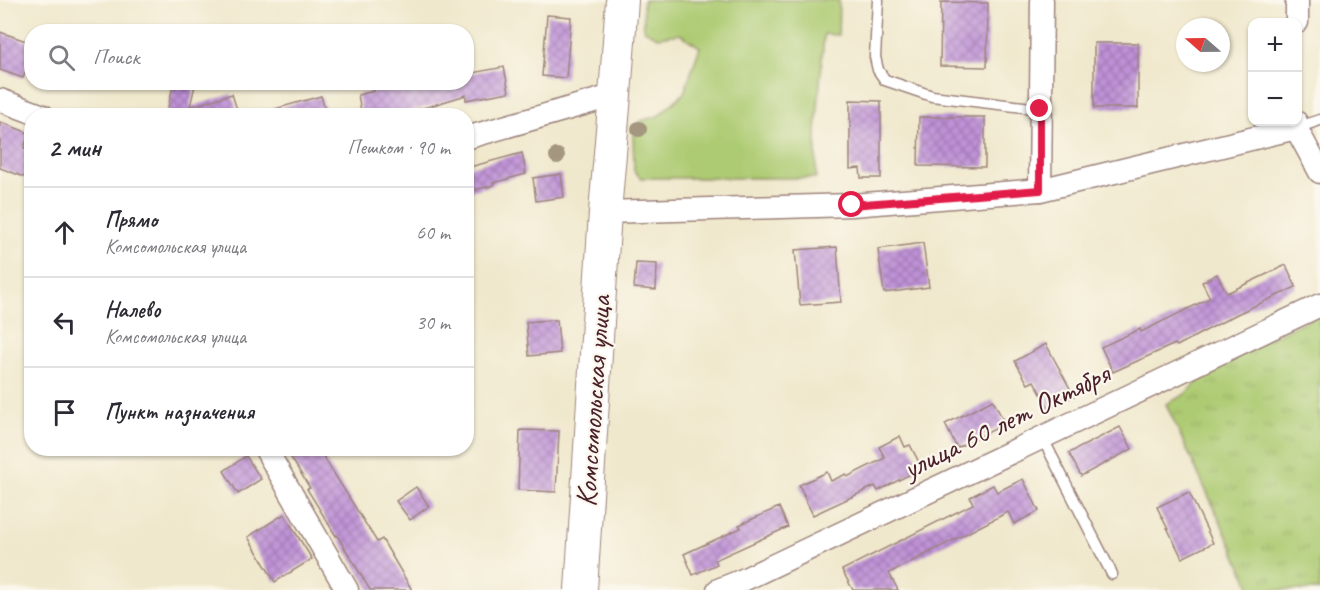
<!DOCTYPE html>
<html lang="ru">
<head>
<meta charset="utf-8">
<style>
  body { margin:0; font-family:Caveat,sans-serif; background:#f2f2f3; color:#2b2b33 }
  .controls { position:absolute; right:18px; top:18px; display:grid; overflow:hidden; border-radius:12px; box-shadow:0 2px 4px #0004 }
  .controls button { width:54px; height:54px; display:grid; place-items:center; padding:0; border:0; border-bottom:2px solid #e1e1e2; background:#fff; color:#2b2b33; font:30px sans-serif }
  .compass { position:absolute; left:1176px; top:18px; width:54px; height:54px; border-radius:50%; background:#fff; box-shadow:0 2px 4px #0004; rotate:290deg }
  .stop { position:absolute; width:18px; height:18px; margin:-14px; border:4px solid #e11d48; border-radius:50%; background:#fff }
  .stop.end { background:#e11d48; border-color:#fff; box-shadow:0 2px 6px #0008 }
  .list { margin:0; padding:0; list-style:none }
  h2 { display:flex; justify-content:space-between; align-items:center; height:78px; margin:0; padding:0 24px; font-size:26px }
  h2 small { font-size:20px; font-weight:400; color:#7c7c81 }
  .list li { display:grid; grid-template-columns:39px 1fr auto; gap:18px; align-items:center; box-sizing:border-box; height:90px; padding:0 24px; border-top:2px solid #e1e1e2 }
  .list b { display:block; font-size:22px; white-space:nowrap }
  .list p { margin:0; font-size:20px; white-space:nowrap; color:#7c7c81 }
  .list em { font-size:20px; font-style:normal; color:#7c7c81 }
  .icon { flex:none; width:33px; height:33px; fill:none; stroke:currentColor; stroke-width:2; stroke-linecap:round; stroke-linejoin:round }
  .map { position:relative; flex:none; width:1320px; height:590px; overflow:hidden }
  .search { position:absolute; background:#fff; box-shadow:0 2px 4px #0004; left:24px; top:24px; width:450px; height:66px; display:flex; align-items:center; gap:15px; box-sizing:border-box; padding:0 21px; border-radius:24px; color:#7c7c81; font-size:22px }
  .panel { position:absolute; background:#fff; box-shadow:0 2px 4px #0004; left:24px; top:108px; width:450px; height:348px; border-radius:24px }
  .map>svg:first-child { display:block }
  .green { fill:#adcb72; stroke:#7c754e; stroke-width:1.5 }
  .park { fill:url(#park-tufts); stroke:#7c754e; stroke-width:1.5 }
  .building { fill:url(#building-cross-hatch) }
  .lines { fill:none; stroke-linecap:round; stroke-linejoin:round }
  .service-casing { stroke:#9d847c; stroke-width:13 }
  .minor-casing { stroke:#9d847c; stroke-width:25 }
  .secondary-casing { stroke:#9d847c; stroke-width:34 }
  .service { stroke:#fff; stroke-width:10 }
  .minor { stroke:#fff; stroke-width:22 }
  .secondary { stroke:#fff; stroke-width:32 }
  .tree { fill:#a5967f }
  .route { stroke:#e11d48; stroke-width:8 }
  .labels { text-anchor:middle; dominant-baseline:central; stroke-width:4.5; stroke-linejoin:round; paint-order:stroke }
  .street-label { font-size:30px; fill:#4a1f2b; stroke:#fbf7ec }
</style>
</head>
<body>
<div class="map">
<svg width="1320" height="590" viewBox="0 0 1320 590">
  <defs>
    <pattern id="park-tufts" width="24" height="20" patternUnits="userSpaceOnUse" patternTransform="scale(1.5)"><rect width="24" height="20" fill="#adcb72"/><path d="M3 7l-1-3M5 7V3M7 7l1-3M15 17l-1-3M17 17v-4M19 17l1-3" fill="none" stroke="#96ae63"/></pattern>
    <pattern id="building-cross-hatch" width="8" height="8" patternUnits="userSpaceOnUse" patternTransform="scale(1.5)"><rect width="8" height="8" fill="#bf92d7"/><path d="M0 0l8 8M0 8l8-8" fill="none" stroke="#9d77af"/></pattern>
  </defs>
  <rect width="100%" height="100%" fill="#fbf7ec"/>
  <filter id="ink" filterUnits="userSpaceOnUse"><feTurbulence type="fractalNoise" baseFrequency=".0167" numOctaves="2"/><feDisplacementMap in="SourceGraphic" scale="12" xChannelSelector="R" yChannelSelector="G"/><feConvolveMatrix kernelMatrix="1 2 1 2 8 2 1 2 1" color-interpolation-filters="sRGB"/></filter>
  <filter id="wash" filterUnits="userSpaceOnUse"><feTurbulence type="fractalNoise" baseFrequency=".008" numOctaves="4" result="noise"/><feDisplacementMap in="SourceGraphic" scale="24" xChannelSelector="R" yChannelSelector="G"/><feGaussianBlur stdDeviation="1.35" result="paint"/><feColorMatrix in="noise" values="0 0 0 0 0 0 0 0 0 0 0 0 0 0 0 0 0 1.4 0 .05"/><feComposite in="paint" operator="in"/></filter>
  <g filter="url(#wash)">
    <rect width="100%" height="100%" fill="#f0e8cc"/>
    <!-- green -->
    <polygon class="green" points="643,0 839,0 838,35 824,34 816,131 816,178 641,178 634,171 633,133 640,121 658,116 684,93 700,47 680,34 658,37 644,30"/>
    <!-- park -->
    <polygon class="park" points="1320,314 1320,590 1252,590 1166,404 1184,395 1219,362"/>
    <g id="blocks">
      <!-- building -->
      <g class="building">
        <polygon points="941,2 988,3 987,67 940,66"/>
        <polygon points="547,15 571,17 566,78 542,76"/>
        <polygon points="0,32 32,43 32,53 23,78 0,70"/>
        <rect x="1094" y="43" width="44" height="65"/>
        <polygon points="504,67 509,92 466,100 466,95 427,107 388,116 362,116 358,95 374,91 372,82 410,82 412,88 429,82 466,82 466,74"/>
        <polygon points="174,82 183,82 195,85 190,107 232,94 239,116 166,116"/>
        <polygon points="321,96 327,116 271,116 271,110"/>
        <polygon points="850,100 881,101 881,178 861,178 860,168 850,169"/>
        <polygon points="919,117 985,117 985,167 918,166"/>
        <polygon points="0,122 29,133 24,148 32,152 32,180 0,168"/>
        <polygon points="522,153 526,174 493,183 494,185 466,192 466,168"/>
        <polygon points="561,174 564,197 536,201 533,178"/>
        <polygon points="923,243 929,287 884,293 878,249"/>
        <polygon points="837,247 841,302 800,305 795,250"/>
        <polygon points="636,263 657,264 656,290 634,288"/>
        <polygon points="1286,265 1296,287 1237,314 1177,346 1175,344 1113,372 1101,347 1140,329 1141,332 1210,298 1202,282 1217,274 1227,293"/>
        <polygon points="550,320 557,320 560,353 529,356 526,322"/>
        <polygon points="1046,344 1074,396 1049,409 1034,381 1028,384 1015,361"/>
        <polygon points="993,400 1005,424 957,448 945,424"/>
        <polygon points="1120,427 1132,449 1081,476 1069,453"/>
        <polygon points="520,430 559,431 556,492 518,490"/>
        <polygon points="900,436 905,447 910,445 922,468 878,491 875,486 813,515 803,495 804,495 799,485 827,472 831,481 846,474 847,477 885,458 879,447"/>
        <polygon points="285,448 318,448 377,542 382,539 412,590 370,590 337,535 336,536 307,489 310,488"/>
        <polygon points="246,456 261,479 238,494 224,471"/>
        <polygon points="1023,479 1039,511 1014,524 1008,512 889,573 898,590 853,590 842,570 973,504 970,497 993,485 997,492"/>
        <polygon points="416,487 429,506 410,520 396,501"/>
        <polygon points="1189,492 1213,543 1182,558 1157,507"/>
        <polygon points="779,507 788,527 715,560 717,564 693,575 684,554 741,528 739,525"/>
        <polygon points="284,514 312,559 275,582 248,537"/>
      </g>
    </g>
  </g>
  <g filter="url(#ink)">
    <use href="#blocks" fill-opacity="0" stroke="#9d847c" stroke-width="1.5"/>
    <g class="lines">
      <!-- service casing -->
      <g class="service-casing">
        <g id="service">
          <polyline points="878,0 875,57 878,70 885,80 932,96 1040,109"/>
          <polyline points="1296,128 1320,120"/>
          <polyline points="1042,437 1112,574"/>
        </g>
      </g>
      <!-- minor casing -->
      <g class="minor-casing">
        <g id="minor">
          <polyline points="1297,22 1297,0"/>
          <polyline points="0,100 43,116"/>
          <polyline points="1296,122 1296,128 1320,172"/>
          <polyline points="466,138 615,95"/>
          <polyline points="1040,190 1042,0"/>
          <polyline points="605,212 852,205 1040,190 1296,128"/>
          <polyline points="265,448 347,590"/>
          <polyline points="718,590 743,580 1320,305"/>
        </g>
      </g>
      <!-- secondary casing -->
      <g class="secondary-casing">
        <polyline id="secondary" points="581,590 605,212 615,95 622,0"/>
      </g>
      <!-- service -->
      <use href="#service" class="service"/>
      <!-- minor -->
      <use href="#minor" class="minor"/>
      <!-- secondary -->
      <use href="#secondary" class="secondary"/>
    </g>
    <!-- trees -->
    <g class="tree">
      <circle cx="639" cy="129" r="8"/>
      <circle cx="557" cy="156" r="8"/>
    </g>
  </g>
  <g class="lines" filter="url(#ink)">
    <!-- route -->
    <polyline class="route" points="852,205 1040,190 1040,109"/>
  </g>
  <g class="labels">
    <!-- street labels -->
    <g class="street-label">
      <text transform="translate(593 401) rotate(-86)">Комсомольская улица</text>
      <text transform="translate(1006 421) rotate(-26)">улица 60 лет Октября</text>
    </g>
  </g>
</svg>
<div class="controls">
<button>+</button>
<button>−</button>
</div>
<svg class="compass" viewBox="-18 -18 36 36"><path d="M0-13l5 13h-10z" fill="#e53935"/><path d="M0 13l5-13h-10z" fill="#7c7c81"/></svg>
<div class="stop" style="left:852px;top:205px"></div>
<div class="stop end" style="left:1040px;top:109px"></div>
<div class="search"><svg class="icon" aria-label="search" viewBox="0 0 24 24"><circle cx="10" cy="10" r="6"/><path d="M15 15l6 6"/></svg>Поиск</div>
<section class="panel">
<h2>2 мин<small>Пешком · 90 m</small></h2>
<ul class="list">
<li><svg class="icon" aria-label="ahead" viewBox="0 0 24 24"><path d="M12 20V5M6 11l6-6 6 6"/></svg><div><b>Прямо</b><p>Комсомольская улица</p></div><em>60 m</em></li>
<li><svg class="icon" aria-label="left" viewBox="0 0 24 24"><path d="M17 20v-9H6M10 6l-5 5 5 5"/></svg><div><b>Налево</b><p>Комсомольская улица</p></div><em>30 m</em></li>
<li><svg class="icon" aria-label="arrive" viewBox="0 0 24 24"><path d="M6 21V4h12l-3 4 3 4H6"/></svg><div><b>Пункт назначения</b></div></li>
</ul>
</section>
</div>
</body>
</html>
